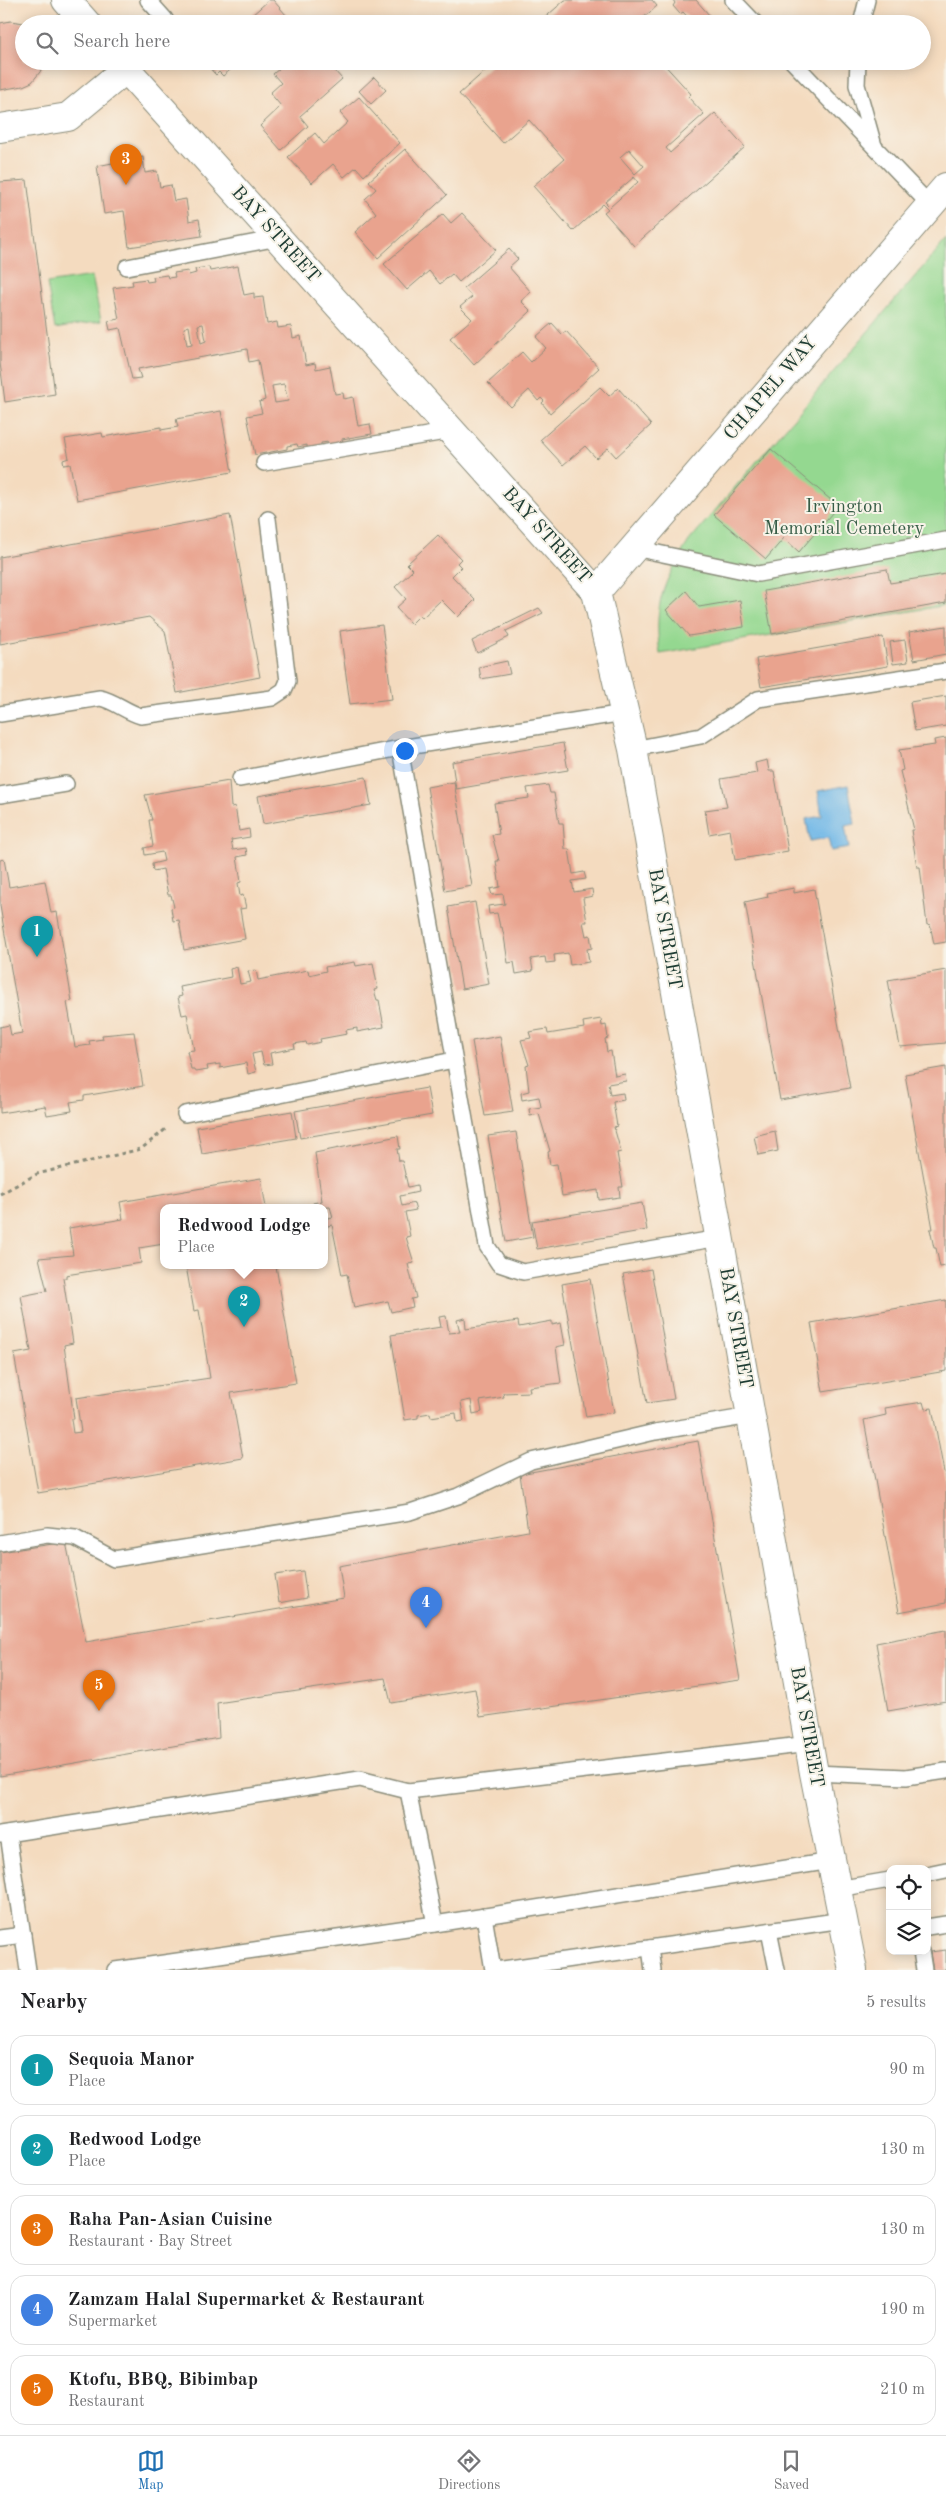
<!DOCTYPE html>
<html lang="en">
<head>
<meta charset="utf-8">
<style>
  body { margin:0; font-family:"Old Standard TT",serif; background:#f6f6f6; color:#202124 }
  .controls { position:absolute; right:15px; bottom:15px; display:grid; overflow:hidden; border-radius:10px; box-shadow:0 2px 12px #0003 }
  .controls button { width:45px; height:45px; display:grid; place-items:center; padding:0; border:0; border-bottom:1px solid #e0e0e0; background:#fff; color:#202124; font:25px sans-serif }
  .you { position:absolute; left:404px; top:750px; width:18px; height:18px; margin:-12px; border:4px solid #fff; border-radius:50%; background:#1a73e8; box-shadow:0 0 0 8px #1a73e833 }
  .badge { display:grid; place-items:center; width:32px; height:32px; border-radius:50%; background:#1f6fb2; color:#fff; font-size:16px; font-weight:700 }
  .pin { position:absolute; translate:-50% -41px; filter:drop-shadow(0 1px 2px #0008) }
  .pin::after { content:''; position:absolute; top:26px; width:18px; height:15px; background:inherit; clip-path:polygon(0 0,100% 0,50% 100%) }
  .popup { position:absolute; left:160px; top:1204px; width:168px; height:65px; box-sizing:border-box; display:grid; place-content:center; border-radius:10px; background:#fff; filter:drop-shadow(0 1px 4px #0005); font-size:16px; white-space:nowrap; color:#757577 }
  .popup b { font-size:19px; color:#202124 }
  .popup::after { content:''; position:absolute; left:50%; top:100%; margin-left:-10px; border:10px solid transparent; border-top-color:#fff }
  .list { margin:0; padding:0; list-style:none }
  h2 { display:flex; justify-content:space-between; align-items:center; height:65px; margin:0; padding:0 20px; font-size:21px }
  h2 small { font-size:16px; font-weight:400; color:#757577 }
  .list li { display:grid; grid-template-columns:32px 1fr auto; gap:15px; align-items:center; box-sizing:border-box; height:70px; margin:0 10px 10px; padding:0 10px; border:1px solid #e0e0e0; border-radius:15px }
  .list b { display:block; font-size:19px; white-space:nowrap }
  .list p { margin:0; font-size:16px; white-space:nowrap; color:#757577 }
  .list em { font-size:16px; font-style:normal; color:#757577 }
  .icon { flex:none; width:28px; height:28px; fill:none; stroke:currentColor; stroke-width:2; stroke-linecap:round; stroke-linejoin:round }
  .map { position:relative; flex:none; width:946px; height:1970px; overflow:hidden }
  .search { position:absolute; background:#fff; box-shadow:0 2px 12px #0003; left:15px; right:15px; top:15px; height:55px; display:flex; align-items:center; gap:12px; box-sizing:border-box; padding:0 18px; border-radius:28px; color:#757577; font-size:19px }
  .sheet { height:465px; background:#fff }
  nav { display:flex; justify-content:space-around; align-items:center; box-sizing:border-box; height:70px; border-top:1px solid #e0e0e0; background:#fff; font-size:14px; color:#757577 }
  nav a { display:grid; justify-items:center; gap:2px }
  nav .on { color:#1f6fb2 }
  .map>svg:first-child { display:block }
  .green { fill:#94d890; stroke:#5a8a62 }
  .water { fill:#6fb7e7; stroke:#477a8e }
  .building { fill:#e9a38e; fill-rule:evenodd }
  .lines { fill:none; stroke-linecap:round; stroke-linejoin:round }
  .service-casing { stroke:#8a8c7a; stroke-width:18 }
  .minor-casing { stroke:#8a8c7a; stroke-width:30 }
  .path { stroke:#8a8c7a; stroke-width:3; stroke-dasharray:4 4; stroke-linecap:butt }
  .service { stroke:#fff; stroke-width:15 }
  .minor { stroke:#fff; stroke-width:28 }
  .labels { text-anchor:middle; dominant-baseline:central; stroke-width:4; stroke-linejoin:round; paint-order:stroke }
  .street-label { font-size:19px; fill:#1f3d34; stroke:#f7f3e8 }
  .park-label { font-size:19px; fill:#365c46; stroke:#f7f3e8 }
</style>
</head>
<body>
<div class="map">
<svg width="946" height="1970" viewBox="0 0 946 1970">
  <rect width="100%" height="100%" fill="#f7f3e8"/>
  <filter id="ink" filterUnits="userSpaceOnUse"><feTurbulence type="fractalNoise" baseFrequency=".02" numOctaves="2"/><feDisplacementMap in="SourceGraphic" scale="10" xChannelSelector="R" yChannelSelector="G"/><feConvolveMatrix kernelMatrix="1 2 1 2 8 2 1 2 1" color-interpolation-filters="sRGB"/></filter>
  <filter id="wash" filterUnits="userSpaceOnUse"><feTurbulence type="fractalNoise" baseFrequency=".0096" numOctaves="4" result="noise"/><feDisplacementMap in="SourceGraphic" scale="20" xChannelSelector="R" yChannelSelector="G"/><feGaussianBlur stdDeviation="1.12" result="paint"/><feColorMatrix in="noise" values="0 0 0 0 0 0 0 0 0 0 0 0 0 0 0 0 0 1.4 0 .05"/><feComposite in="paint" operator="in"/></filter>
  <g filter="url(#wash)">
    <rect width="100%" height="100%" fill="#f4dbbf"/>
    <!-- green -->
    <g class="green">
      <path d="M946,240V605L660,654C653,605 663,582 689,541Z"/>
      <polygon points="92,276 101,321 55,329 47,283"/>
    </g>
    <!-- water -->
    <polygon class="water" points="848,785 855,824 845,826 849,848 831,851 828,838 810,841 806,819 822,816 818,791"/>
    <g id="blocks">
      <!-- building -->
      <g class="building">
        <polygon points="269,0 273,0 294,24 242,24"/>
        <polygon points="565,0 652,0 657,6 636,24 541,24 540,22"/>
        <polygon points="673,0 696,0 717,24 694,24 683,12 680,14 673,6 675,3"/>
        <polygon points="233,17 239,24 226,24"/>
        <polygon points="11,21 24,23 24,61 45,61 40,72 32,82 23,86 0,90 0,23"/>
        <polygon points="203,61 235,61 237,64 223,76 219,72 216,75"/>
        <polygon points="242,61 257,61 249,69"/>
        <polygon points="262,61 274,61 268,67"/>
        <polygon points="288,61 326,61 342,79 300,116 308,126 281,150 260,126 281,106 270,93 281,83 273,74"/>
        <path d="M496,61H661L691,94L688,97L704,114L666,148L670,153L715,113L745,147L634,246L604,212L608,209L603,204L573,231L533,186L564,159L529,120L503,143L459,94ZM629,149L644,166L635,174L620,157ZM634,177L638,182L610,207L605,202Z"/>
        <polygon points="374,77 386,90 371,104 359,91"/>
        <polygon points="359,97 400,143 364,176 356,167 344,177 333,164 312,183 288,157 315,133 324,144 348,122 340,113"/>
        <polygon points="405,149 447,195 378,258 355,232 376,213 365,199 376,189 369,181"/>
        <polygon points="143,157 145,173 157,171 160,187 171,185 174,201 186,199 189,221 199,219 202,236 129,247 124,211 104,214 97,166"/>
        <polygon points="27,180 55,394 5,402 0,363 0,182"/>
        <polygon points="462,213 496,250 459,282 452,274 440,284 429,271 407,290 384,264 443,214 451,223"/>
        <polygon points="509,249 518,259 509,267 531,292 521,301 531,311 474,365 450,338 472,319 460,307 472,297 464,288"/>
        <path d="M238,266L244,295L254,293V298L263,297L267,324L277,322L278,328L291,326L293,338L301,336L306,365L315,363L316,369L330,366L335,394L343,393L344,399L353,397L358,426L370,424L372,434L342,439L343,443L328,446V442L321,443V447L307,449V445L298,447L297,444L287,446V449L255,455L247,416L262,413L259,402L265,400L258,360L249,362L247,349L138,369L141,378L132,379L120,328L110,330L108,321L119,319L113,288L133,285L132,281L146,279L147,282L154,281L153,277L167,275L168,278L175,277L174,273L188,271L189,275L196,273L195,269L209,267L210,271ZM203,324L206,341L201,343L198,325ZM189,326L192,344L187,345L184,328ZM284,384L288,401L275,403L272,386Z"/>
        <polygon points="552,323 562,334 566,331 599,368 550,413 542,403 544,401 541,398 538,401 529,390 511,407 488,383 522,352 531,362 546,348 536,337"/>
        <polygon points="600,387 609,396 618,388 651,425 616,457 608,448 596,458 585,446 563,465 540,440"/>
        <polygon points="221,411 232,472 77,500 70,464 64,465 63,460 69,458 65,439 102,433 103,437 161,427 161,430 178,427 176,419"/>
        <polygon points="771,449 838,506 799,552 784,538 766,559 714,515"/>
        <polygon points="230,515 260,677 177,693 165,631 149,617 0,644 0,557"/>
        <polygon points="438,535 461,559 457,563 461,567 452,576 475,600 458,617 441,600 422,618 420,615 411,624 396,608 406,599 395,587 413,570 407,564"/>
        <polygon points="887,569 890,583 946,574 946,603 772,634 764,591"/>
        <polygon points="686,591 699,607 740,600 744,627 689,636 666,610"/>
        <polygon points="539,608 543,613 506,631 509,637 477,653 472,641"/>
        <polygon points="382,625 392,699 350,704 340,631"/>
        <polygon points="946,626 946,654 914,660 909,632"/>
        <polygon points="883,637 888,666 761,687 756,659"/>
        <polygon points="905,640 908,662 893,664 890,642"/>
        <polygon points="507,661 510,674 481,679 479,667"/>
        <polygon points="946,696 946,726 915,731 910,702"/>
        <polygon points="946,738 946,942 934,944 930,924 927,925 920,867 917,867 911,830 914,830 900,771 903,770 899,750 935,745 934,740"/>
        <polygon points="563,743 568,770 456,789 452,762"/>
        <polygon points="767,760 769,771 774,771 788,851 735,860 730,830 709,834 705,810 727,807 721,779 757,773 755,763"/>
        <polygon points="366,777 371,805 263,824 258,796"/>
        <polygon points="229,781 231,807 235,806 239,831 249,829 250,837 231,840 233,850 246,848 247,855 237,857 241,882 238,883 240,896 243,895 246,908 240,909 245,939 184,950 179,920 173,921 171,908 174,907 171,895 168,895 163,869 153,871 152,864 164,861 162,852 145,855 144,848 153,846 149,820 152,820 145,795"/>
        <polygon points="454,782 472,886 445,891 427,787"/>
        <polygon points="548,785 550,793 554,793 559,823 563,823 565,849 569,849 573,874 584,872 586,879 572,881 574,892 592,889 593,896 583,898 587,922 583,922 586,936 590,935 592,948 587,949 589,962 570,965 568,953 554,955 555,962 546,963 545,957 531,959 533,971 516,974 514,962 508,963 504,936 502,927 500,927 497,913 489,914 488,906 505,904 503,894 492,895 490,889 500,887 496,861 499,861 492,835 499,834 494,803 529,798 527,788"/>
        <polygon points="4,859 9,887 45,881 51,913 57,912 72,1001 67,1002 75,1047 90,1045 89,1041 103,1039 102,1035 134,1032 143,1086 84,1096 84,1100 70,1102 72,1111 47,1115 45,1106 0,1113 0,1027 9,1025 11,1035 22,1033 0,906 0,860"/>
        <polygon points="794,888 794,893 814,889 850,1088 780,1100 745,902 768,897 767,893"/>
        <polygon points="475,902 489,984 462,989 448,907"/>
        <polygon points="355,962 356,966 373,963 378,989 374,990 377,1000 379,1000 384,1027 357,1032 357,1028 346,1030 347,1034 320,1039 321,1042 307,1045 306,1042 294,1044 295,1048 270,1053 272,1064 264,1065 261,1052 252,1054 256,1072 248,1074 246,1063 220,1068 220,1064 207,1066 208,1070 195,1072 194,1069 191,1069 187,1051 194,1050 187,1014 182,1015 178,997 182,996 180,987 231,977 230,969 237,967 240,984 251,982 248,971 256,970 258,980 308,970 309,975 326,971 325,967"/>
        <polygon points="946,970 946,1043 900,1047 888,980"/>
        <polygon points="601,1019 602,1026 606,1025 608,1038 605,1039 607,1052 611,1051 615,1076 625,1074 626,1081 608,1084 610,1095 623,1093 624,1100 613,1102 617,1126 614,1127 621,1152 617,1153 623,1187 619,1187 620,1197 599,1200 598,1190 562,1196 557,1164 550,1165 548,1152 550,1151 539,1114 530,1116 529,1109 541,1107 539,1097 522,1100 521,1093 529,1091 526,1066 529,1065 521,1040 531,1038 529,1032 547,1029 548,1034 584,1028 583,1022"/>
        <polygon points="500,1036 513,1112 485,1116 472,1041"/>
        <polygon points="946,1067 946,1266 940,1267 936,1248 934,1248 930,1229 933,1229 905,1074"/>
        <polygon points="427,1088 432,1115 300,1138 295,1111"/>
        <polygon points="292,1111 296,1138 202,1154 197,1127"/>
        <polygon points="775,1131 778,1151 758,1155 754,1136"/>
        <polygon points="516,1132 533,1237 506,1242 488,1136"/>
        <polygon points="398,1136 400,1149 397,1149 399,1161 402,1161 408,1187 417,1185 418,1192 400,1196 402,1206 414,1203 416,1210 405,1212 410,1236 406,1237 414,1263 408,1264 416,1298 411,1299 413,1307 391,1312 388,1301 354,1308 347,1274 342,1275 332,1225 324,1227 324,1219 333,1217 330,1207 314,1208 313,1203 322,1201 315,1153"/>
        <polygon points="261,1178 266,1208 164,1208 164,1244 139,1248 141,1263 66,1275 66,1278 63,1278 73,1343 64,1345 74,1419 71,1419 73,1433 81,1432 76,1398 210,1378 199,1310 194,1311 186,1266 276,1266 296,1383 231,1393 243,1458 38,1493 14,1354 31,1351 21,1296 47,1291 39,1258 73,1255 69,1228 123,1219 120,1202"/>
        <polygon points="642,1203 647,1230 537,1249 532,1221"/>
        <polygon points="651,1269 674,1399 647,1403 623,1274"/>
        <polygon points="590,1279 614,1412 586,1417 562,1284"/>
        <polygon points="946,1300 946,1371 823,1392 811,1323"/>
        <polygon points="446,1316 449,1333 460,1332 457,1320 465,1318 466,1329 518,1321 519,1327 552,1321 552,1325 561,1323 565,1345 556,1347 561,1383 529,1387 530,1392 503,1393 504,1397 480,1401 482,1412 473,1414 471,1400 461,1402 464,1421 457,1422 456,1413 431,1417 430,1413 418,1415 418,1418 405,1420 391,1335 441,1327 439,1317"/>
        <polygon points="923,1402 925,1409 932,1408 946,1483 946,1603 899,1612 864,1420 886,1415 885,1408"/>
        <polygon points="698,1441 740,1680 480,1717 475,1689 391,1703 385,1678 217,1703 219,1738 0,1776 0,1552 66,1542 86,1642 344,1598 339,1566 528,1531 520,1474"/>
        <polygon points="303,1571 307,1598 279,1603 275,1575"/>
        <polygon points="946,1630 946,1701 888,1711 876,1643"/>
        <polygon points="946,1950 946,1970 933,1970 930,1952"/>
      </g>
    </g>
  </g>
  <g filter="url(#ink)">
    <use href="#blocks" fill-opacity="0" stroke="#8a8c7a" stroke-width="1"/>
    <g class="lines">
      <!-- service casing -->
      <g class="service-casing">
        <g id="service">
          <polyline points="148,0 165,19 159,24"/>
          <polyline points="733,0 756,24"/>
          <polyline points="861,24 867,0"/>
          <polyline points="792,61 930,205"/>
          <polyline points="858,61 857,85 874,146"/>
          <polyline points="127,267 278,238"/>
          <polyline points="264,463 451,431"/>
          <polyline points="634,548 758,574 946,540"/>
          <path d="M0,714L100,698C115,701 126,712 141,716L272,698L284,690L288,681L268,519"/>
          <polyline points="400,748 487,1246 499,1264 523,1272 719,1238"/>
          <polyline points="633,749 701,736 758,699 946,671"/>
          <polyline points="240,779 400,748 624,713"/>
          <polyline points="0,795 66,784"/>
          <polyline points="185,1114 454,1060"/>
          <polyline points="0,1543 47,1535 75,1538 114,1559 410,1512 458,1496 531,1461 655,1432 750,1416"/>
          <polyline points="814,1773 906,1777 946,1771"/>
          <polyline points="408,1791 435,1924"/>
          <polyline points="8,1834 28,1970"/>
          <polyline points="0,1835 360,1779 408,1791 809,1744"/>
          <polyline points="927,1874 946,1870"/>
          <polyline points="837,1889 890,1880"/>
          <polyline points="484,1916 493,1970"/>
          <polyline points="927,1927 946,1924"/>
          <polyline points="769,1931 777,1970"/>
          <polyline points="0,1938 23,1935"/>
          <polyline points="650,1948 653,1970"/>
          <polyline points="921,1951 924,1970"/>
          <polyline points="115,1970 435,1924 831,1861"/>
          <polyline points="496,1970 843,1920"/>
        </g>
      </g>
      <!-- minor casing -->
      <g class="minor-casing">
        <g id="minor">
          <polyline points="66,0 87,24"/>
          <polyline points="119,61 596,592 633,749 814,1773 853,1970"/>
          <polyline points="0,128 68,117 126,69"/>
          <polyline points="596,592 946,187"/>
        </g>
      </g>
      <!-- path -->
      <polyline class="path" points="0,1194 37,1174 141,1149 167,1128"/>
      <!-- service -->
      <use href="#service" class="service"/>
      <!-- minor -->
      <use href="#minor" class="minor"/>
    </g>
  </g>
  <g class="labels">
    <!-- street labels -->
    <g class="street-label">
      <text transform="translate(275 235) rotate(48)">BAY STREET</text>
      <text transform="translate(771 389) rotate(-49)">CHAPEL WAY</text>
      <text transform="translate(546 536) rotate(48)">BAY STREET</text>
      <text transform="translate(664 929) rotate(80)">BAY STREET</text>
      <text transform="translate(735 1328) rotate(80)">BAY STREET</text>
      <text transform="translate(806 1727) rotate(80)">BAY STREET</text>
    </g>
    <!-- park labels -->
    <g class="park-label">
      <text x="844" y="507">Irvington<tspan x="844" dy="22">Memorial Cemetery</tspan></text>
    </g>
  </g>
</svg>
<div class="controls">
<button><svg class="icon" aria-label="locate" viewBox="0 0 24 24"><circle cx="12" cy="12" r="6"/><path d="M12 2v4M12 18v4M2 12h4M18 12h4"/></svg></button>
<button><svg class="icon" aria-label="layers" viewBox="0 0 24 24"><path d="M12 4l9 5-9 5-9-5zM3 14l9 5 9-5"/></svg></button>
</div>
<div class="you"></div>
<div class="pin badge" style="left:37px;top:957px;background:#0f9aa8">1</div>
<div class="pin badge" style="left:244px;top:1327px;background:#0f9aa8">2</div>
<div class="popup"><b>Redwood Lodge</b>Place</div>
<div class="pin badge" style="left:126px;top:185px;background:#e8710a">3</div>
<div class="pin badge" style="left:426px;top:1628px;background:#3f7fe0">4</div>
<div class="pin badge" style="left:99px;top:1711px;background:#e8710a">5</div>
<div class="search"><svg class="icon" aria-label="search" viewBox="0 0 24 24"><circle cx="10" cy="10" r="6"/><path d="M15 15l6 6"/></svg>Search here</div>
</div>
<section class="sheet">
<h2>Nearby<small>5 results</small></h2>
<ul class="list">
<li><span class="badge" style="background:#0f9aa8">1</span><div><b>Sequoia Manor</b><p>Place</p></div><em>90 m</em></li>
<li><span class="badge" style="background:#0f9aa8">2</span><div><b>Redwood Lodge</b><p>Place</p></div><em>130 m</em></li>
<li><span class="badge" style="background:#e8710a">3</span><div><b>Raha Pan-Asian Cuisine</b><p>Restaurant · Bay Street</p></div><em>130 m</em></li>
<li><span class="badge" style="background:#3f7fe0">4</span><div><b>Zamzam Halal Supermarket &amp; Restaurant</b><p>Supermarket</p></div><em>190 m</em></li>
<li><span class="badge" style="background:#e8710a">5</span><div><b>Ktofu, BBQ, Bibimbap</b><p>Restaurant</p></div><em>210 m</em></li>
</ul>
</section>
<nav>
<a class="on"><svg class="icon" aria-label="map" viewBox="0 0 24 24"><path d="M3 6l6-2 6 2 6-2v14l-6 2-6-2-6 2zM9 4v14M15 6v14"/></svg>Map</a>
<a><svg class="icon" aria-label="directions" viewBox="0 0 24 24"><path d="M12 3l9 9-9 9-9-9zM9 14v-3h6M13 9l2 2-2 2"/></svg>Directions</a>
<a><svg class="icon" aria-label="saved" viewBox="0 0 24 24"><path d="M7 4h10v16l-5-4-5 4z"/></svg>Saved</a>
</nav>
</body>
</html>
